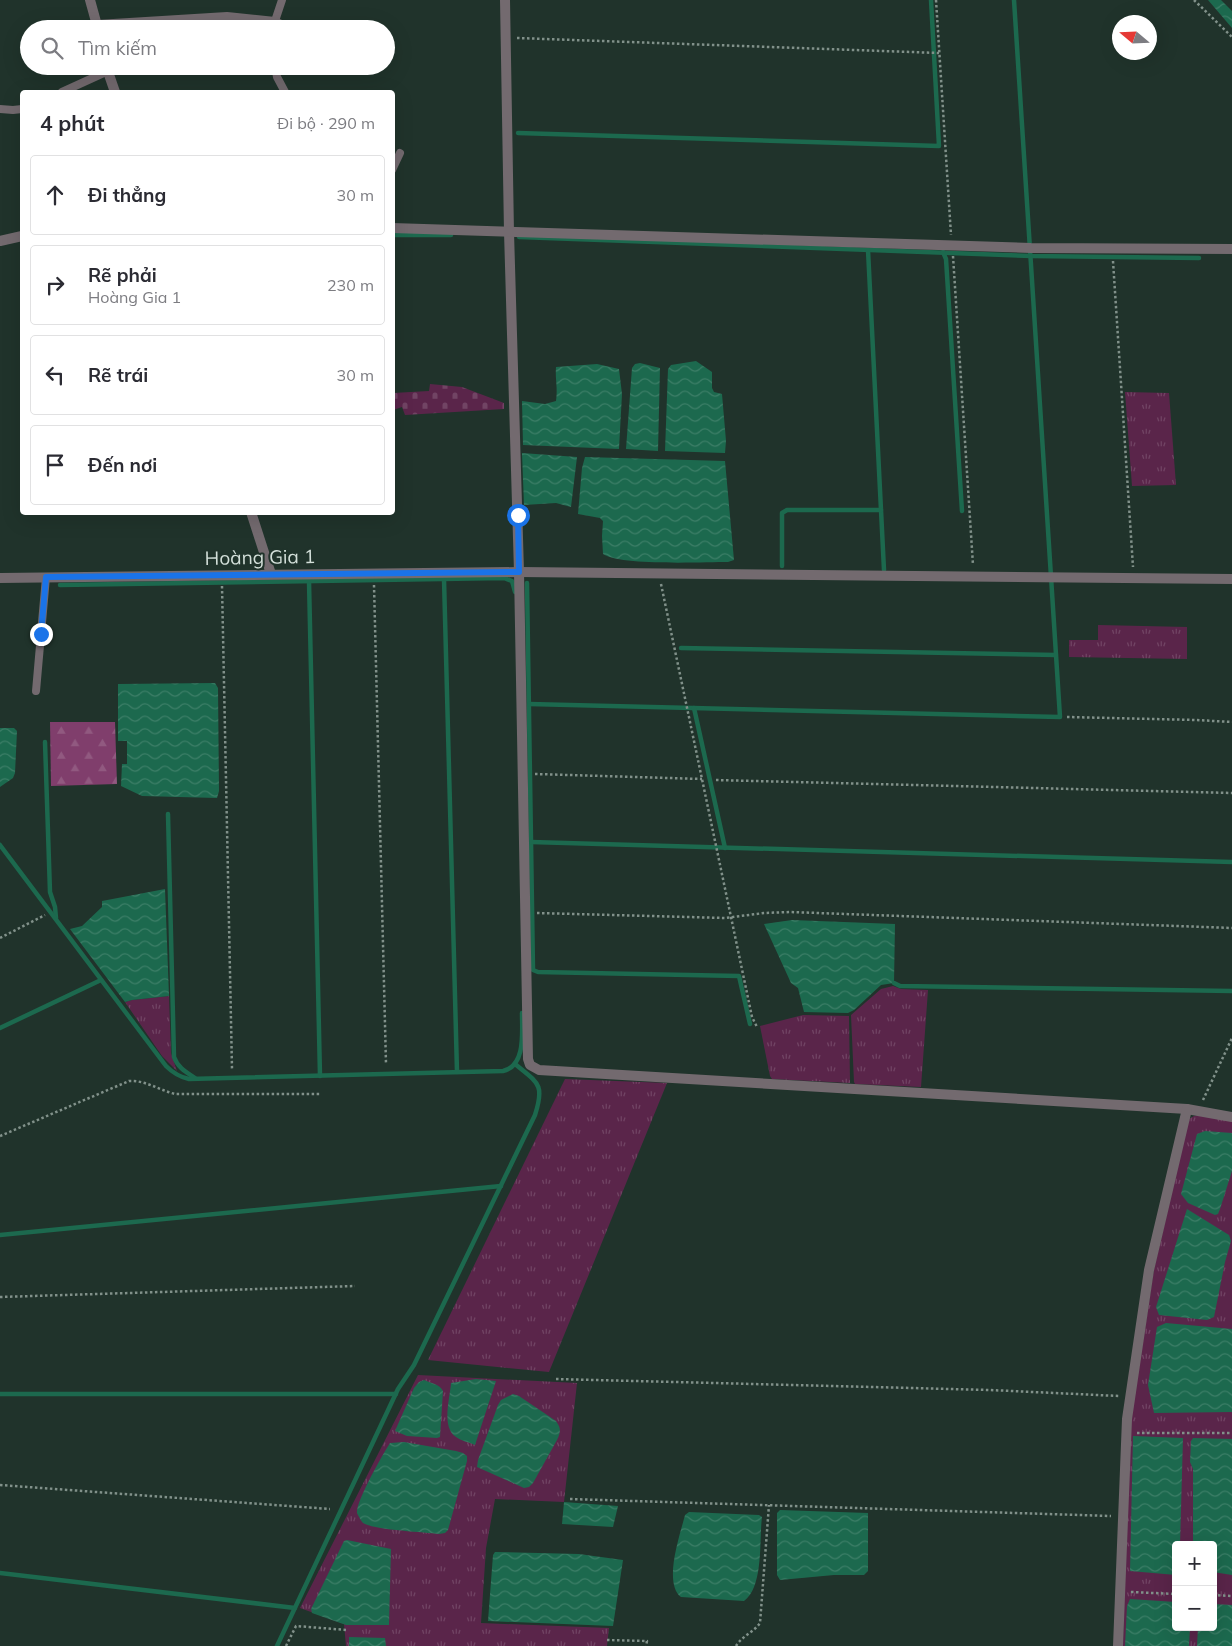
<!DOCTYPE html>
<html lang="vi">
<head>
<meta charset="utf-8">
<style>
  body { margin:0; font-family:Mulish,sans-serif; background:#f2f2f3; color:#2b2b33 }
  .controls { position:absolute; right:15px; bottom:15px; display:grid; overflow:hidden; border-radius:5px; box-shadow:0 5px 20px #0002 }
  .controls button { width:45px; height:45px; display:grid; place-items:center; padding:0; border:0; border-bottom:1px solid #e1e1e2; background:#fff; color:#2b2b33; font:25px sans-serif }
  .compass { position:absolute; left:1112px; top:15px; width:45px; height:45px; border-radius:50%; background:#fff; box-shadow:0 5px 20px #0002; rotate:289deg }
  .stop { position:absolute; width:15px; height:15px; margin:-11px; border:4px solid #1a73e8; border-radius:50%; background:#fff }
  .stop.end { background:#1a73e8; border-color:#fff; box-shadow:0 1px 5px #0008 }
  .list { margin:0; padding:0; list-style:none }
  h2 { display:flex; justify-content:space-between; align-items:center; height:65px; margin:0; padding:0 20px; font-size:21px }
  h2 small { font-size:16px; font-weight:400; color:#7c7c81 }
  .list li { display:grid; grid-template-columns:32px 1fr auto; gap:15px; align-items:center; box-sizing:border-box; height:80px; margin:0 10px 10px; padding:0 10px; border:1px solid #e1e1e2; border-radius:5px }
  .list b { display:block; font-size:19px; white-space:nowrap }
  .list p { margin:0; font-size:16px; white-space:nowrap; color:#7c7c81 }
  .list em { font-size:16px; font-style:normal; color:#7c7c81 }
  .icon { flex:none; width:28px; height:28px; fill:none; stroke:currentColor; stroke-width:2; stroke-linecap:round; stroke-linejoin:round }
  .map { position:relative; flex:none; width:1232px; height:1646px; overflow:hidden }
  .search { position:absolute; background:#fff; box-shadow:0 5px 20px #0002; left:20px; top:20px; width:375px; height:55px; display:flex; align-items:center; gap:12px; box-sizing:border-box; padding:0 18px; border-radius:28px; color:#7c7c81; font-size:19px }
  .panel { position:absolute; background:#fff; box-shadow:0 5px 20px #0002; left:20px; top:90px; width:375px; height:425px; border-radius:5px }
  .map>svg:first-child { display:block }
  .grass { fill:url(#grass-tufts); fill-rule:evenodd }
  .forest { fill:url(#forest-firs) }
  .cemetery { fill:url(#cemetery-stones) }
  .water { fill:url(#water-waves) }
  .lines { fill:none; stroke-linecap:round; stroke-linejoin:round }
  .stream { stroke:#1c694e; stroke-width:4.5 }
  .path { stroke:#81918a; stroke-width:2.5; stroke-dasharray:2.5 2.5; stroke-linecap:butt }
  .service { stroke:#736a6f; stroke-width:8 }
  .minor { stroke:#736a6f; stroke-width:10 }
  .route { stroke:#1a73e8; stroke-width:6 }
  .labels { text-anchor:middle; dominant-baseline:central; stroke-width:4; stroke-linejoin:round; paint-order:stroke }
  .street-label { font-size:19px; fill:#d3dfd9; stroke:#20332b }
</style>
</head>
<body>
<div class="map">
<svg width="1232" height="1646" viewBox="0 0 1232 1646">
  <defs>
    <pattern id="grass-tufts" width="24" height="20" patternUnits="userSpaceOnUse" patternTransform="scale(1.25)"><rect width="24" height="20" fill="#5a254a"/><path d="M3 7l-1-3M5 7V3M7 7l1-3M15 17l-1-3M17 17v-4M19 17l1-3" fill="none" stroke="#714464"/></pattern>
    <pattern id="forest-firs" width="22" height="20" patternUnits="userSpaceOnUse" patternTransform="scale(1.25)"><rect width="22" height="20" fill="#803e6c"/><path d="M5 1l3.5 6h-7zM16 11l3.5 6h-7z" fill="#915980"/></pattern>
    <pattern id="cemetery-stones" width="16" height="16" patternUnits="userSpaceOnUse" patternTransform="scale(1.25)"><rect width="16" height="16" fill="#5a254a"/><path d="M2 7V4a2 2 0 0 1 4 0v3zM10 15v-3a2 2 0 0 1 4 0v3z" fill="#714464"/></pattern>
    <pattern id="water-waves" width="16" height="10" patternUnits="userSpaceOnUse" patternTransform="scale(1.25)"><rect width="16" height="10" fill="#1c694e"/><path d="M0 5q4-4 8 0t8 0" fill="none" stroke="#3c7e67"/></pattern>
  </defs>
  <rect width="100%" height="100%" fill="#20332b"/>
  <!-- grass -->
  <g class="grass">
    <polygon points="1125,392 1169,393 1176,485 1132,486"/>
    <polygon points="1098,625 1187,627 1187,659 1069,657 1069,640 1098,640"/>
    <polygon points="893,986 901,989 928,990 921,1087 855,1084 854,1082 851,1015 881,989"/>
    <polygon points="169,996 171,1053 177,1071 162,1056 125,1002 132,1000"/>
    <polygon points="803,1015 849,1016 850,1083 772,1079 770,1076 760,1026"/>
    <polygon points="565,1079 667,1083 549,1372 428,1360"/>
    <path d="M1205,1115L1232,1121V1646H1123L1128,1440L1154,1269L1189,1119L1194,1116ZM1176,1545H1213V1627H1176Z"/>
    <polygon points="418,1375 577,1383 564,1502 495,1499 486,1548 481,1623 609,1628 607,1646 346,1646 344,1624 300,1608"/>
  </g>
  <!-- forest -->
  <polygon class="forest" points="50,722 115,722 117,784 51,786"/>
  <!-- cemetery -->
  <polygon class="cemetery" points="430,384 462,387 504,403 504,409 405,415 402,407 393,410 393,393 429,391"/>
  <!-- water -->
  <g class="water">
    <polygon points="1208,0 1221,0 1232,11 1232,28"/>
    <polygon points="696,361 712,372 712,388 714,392 722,394 726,441 725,453 665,451 668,369 671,365"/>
    <polygon points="640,363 660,368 658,451 626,449 632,368 635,364"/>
    <path d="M597,364L619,369L622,394L619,449L523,445L522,401L545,404L556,401C558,388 555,379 556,367Z"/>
    <polygon points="522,453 577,457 571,507 556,503 524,505"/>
    <path d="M585,457L725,461L734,560L728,562C701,562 622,566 603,554L602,536L603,521L600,518L578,514L582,468Z"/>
    <polygon points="215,683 218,688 219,791 217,798 142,796 121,786 122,764 127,764 127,741 118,741 118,684"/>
    <polygon points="0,728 14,728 17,731 15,773 13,778 0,787"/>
    <polygon points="165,889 169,996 132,1000 125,1002 70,929 82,926 102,907 102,901"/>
    <polygon points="792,920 895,924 894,983 881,985 854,1010 848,1013 804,1012 798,988 791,983 764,924"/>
    <polygon points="1205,1131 1232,1133 1232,1171 1220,1209 1218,1214 1215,1215 1188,1203 1181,1194 1197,1134"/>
    <polygon points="1187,1209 1229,1235 1231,1241 1225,1262 1214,1317 1207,1320 1159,1315 1156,1307"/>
    <polygon points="1166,1323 1232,1329 1232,1412 1154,1413 1148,1385 1157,1327"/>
    <path d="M476,1379L496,1381L475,1445C469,1442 461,1441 456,1437C441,1427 450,1398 451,1383Z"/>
    <path d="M424,1380C430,1383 440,1384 443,1391L440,1437L437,1438L407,1436L395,1431L414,1388L419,1382Z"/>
    <path d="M513,1394L519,1396L556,1421C561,1428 561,1432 557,1440L533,1483L529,1487L524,1488L477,1467L478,1460L498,1405L501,1400Z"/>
    <polygon points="1133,1436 1183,1438 1180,1545 1176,1545 1176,1575 1130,1571"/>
    <polygon points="1193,1438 1232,1439 1232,1575 1213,1572 1213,1545 1193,1545 1193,1469 1190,1462 1191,1441"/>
    <path d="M404,1442L456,1451L463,1453L467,1456V1461L448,1530L445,1533L439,1534C424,1532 374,1530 363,1523C361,1521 358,1515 357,1513C356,1501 383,1454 390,1443Z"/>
    <polygon points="564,1502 618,1506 613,1527 562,1524"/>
    <polygon points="780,1510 868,1513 868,1571 864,1575 834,1575 780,1580 777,1575 777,1513"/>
    <path d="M689,1512L759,1515L762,1517C759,1539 764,1587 744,1601L681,1597C663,1583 680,1535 685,1515Z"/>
    <polygon points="347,1540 391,1549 389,1625 346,1625 312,1613 311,1609 344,1541"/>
    <polygon points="495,1552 579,1554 623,1560 613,1626 488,1621 493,1555"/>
    <polygon points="1130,1599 1176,1602 1176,1627 1190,1627 1189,1646 1125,1646 1127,1606"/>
    <polygon points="1213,1604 1232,1605 1232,1646 1197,1646 1198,1627 1213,1627"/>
    <polygon points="349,1637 385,1638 386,1646 349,1646"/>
  </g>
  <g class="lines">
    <!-- stream -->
    <g class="stream">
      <polyline points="518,133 939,146 931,0"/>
      <polyline points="392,235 451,235"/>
      <polyline points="519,237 1032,256 1199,258"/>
      <polyline points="868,250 884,570"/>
      <polyline points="943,252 946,259 962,511"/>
      <polyline points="782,566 782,513 787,510 881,510"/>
      <polyline points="444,579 457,1072"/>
      <polyline points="309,581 320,1076"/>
      <polyline points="527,583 533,970 538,972 739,976 750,1024"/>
      <polyline points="60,585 504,578 512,581 515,592"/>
      <polyline points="681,648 1056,655"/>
      <polyline points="529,704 1060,717 1014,0"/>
      <polyline points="694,708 725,848"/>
      <polyline points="45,742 50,892 55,907 56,918"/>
      <path d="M168,814L174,1057C178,1068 186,1072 195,1078"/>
      <polyline points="531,842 1232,862"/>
      <path d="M0,845L166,1066C173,1073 179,1077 189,1079L503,1071C526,1066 522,1032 522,1013"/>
      <polyline points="894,983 900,986 1232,991"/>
      <polyline points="0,1028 101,980"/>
      <polyline points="0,1235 501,1186"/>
      <polyline points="0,1394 396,1394"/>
      <polyline points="0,1573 295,1608"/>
      <path d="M277,1646L398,1389L414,1365L535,1115C545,1084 538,1083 515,1064"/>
    </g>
    <!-- path -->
    <g class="path">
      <polyline points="936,0 951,235"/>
      <polyline points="1194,0 1232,37"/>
      <polyline points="517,38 939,53"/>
      <polyline points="953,256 973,565"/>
      <polyline points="1113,261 1133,567"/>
      <polyline points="661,584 752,1017 757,1027"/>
      <polyline points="374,585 386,1064"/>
      <polyline points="222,586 232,1069"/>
      <polyline points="1067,717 1196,720 1232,722"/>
      <polyline points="535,774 702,779"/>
      <polyline points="716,780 1232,793"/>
      <polyline points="537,913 725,918 764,913 790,912 1232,928"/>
      <polyline points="0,938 45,915"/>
      <polyline points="1203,1100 1232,1038"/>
      <path d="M0,1136L129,1081C145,1080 159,1090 175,1094H321"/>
      <polyline points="0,1297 355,1286"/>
      <polyline points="556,1379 990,1390 1119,1396"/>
      <polyline points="1137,1433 1232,1433"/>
      <polyline points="0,1485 330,1509"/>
      <polyline points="570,1499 1111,1516"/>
      <polyline points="1131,1592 1176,1594"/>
      <polyline points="1213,1595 1232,1596"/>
      <polyline points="607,1640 647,1641 646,1646"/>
      <polyline points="286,1646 296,1626 347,1630"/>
      <path d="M736,1646C742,1636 754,1632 760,1623L769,1505"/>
    </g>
    <!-- service -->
    <g class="service">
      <polyline points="97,24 227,16 275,21 292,29"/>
      <polyline points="275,29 275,21 282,0"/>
      <polyline points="275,66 277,77 285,92"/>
      <polyline points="367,66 373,69"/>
      <polyline points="62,92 108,71"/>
      <polyline points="0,109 13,110 22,109"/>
      <polyline points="392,170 400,153"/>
      <polyline points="36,691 46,577"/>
    </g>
    <!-- minor -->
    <g class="minor">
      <polyline points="90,0 98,29"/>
      <polyline points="505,0 509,232 519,572 528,1059 530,1065 539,1070 1187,1109 1232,1117"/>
      <polyline points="106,66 115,92"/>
      <polyline points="392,228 1031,248 1232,249"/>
      <polyline points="0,241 22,236"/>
      <polyline points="251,512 271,574"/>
      <polyline points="0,578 519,572 1232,579"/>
      <polyline points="1118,1646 1127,1419 1149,1270 1187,1109"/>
    </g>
  </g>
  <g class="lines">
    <!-- route -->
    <polyline class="route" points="41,634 46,577 519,572 518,515"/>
  </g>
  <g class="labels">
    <!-- street labels -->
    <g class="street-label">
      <text transform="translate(260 557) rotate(-1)">Hoàng Gia 1</text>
    </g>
  </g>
</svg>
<div class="controls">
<button>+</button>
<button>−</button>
</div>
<svg class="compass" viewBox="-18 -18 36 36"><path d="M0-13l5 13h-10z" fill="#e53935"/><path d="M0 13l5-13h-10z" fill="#7c7c81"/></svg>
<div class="stop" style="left:518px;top:515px"></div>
<div class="stop end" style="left:41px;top:634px"></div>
<div class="search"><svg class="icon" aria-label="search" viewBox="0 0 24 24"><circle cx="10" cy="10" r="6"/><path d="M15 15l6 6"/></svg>Tìm kiếm</div>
<section class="panel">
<h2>4 phút<small>Đi bộ · 290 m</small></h2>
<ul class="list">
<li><svg class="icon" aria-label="ahead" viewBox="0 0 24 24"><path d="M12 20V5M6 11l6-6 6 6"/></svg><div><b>Đi thẳng</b></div><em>30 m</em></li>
<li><svg class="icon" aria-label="right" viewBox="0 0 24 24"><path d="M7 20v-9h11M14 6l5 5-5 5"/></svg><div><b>Rẽ phải</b><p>Hoàng Gia 1</p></div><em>230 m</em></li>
<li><svg class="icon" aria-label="left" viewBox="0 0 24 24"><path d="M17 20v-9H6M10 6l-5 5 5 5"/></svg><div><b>Rẽ trái</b></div><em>30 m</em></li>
<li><svg class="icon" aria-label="arrive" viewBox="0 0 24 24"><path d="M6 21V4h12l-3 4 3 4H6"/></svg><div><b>Đến nơi</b></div></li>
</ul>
</section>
</div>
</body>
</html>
